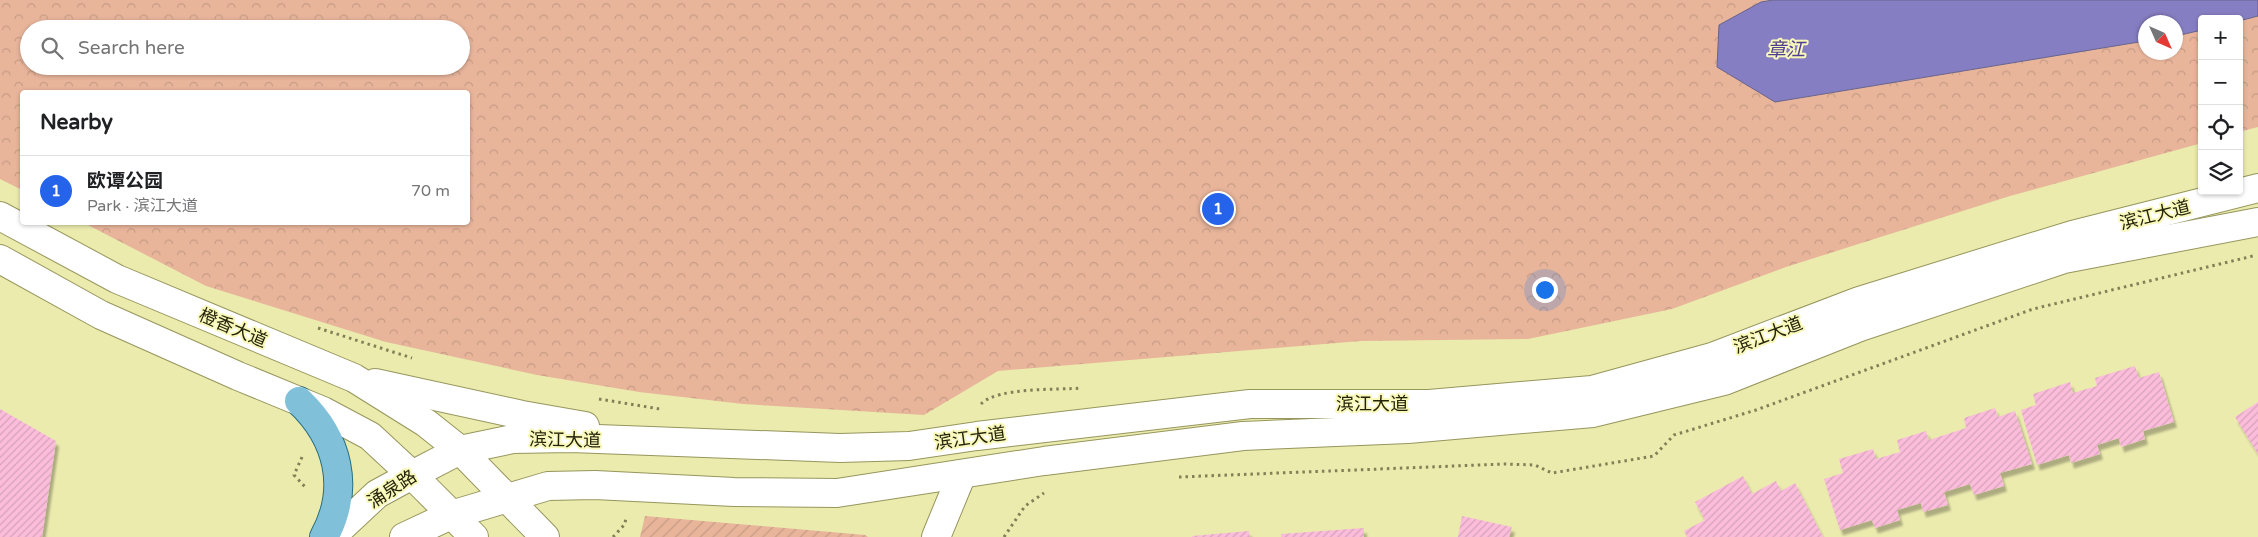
<!DOCTYPE html>
<html lang="en">
<head>
<meta charset="utf-8">
<style>
  body { margin:0; font-family:"Varela Round","Noto Sans SC",sans-serif; background:#f6f6f6; color:#202124 }
  .controls { position:absolute; right:15px; top:15px; display:grid; overflow:hidden; border-radius:5px; box-shadow:0 1px 4px #0004 }
  .controls button { width:45px; height:45px; display:grid; place-items:center; padding:0; border:0; border-bottom:1px solid #e0e0e0; background:#fff; color:#202124; font:25px sans-serif }
  .compass { position:absolute; left:2138px; top:15px; width:45px; height:45px; border-radius:50%; background:#fff; box-shadow:0 1px 4px #0004; rotate:135deg }
  .you { position:absolute; left:1544px; top:289px; width:18px; height:18px; margin:-12px; border:4px solid #fff; border-radius:50%; background:#1a73e8; box-shadow:0 0 0 8px #1a73e833 }
  .badge { display:grid; place-items:center; width:32px; height:32px; border-radius:50%; background:#2563eb; color:#fff; font-size:16px; font-weight:700 }
  .pin { position:absolute; translate:-50% -50%; border:2px solid #fff; box-shadow:0 1px 5px #0006 }
  .list { margin:0; padding:0; list-style:none }
  h2 { display:flex; justify-content:space-between; align-items:center; height:65px; margin:0; padding:0 20px; font-size:21px }
  h2 small { font-size:16px; font-weight:400; color:#757577 }
  .list li { display:grid; grid-template-columns:32px 1fr auto; gap:15px; align-items:center; box-sizing:border-box; height:70px; padding:0 20px; border-top:1px solid #e0e0e0 }
  .list b { display:block; font-size:19px; white-space:nowrap }
  .list p { margin:0; font-size:16px; white-space:nowrap; color:#757577 }
  .list em { font-size:16px; font-style:normal; color:#757577 }
  .icon { flex:none; width:28px; height:28px; fill:none; stroke:currentColor; stroke-width:2; stroke-linecap:round; stroke-linejoin:round }
  .map { position:relative; flex:none; width:2258px; height:537px; overflow:hidden }
  .search { position:absolute; background:#fff; box-shadow:0 1px 4px #0004; left:20px; top:20px; width:450px; height:55px; display:flex; align-items:center; gap:12px; box-sizing:border-box; padding:0 18px; border-radius:28px; color:#757577; font-size:19px }
  .panel { position:absolute; background:#fff; box-shadow:0 1px 4px #0004; left:20px; top:90px; width:450px; height:135px; border-radius:5px }
  .map>svg:first-child { display:block }
  .forest { fill:url(#forest-crowns); fill-rule:evenodd }
  .garden { fill:url(#garden-furrows) }
  .water { fill:#867ec2; stroke:#69638b }
  .building { fill:url(#building-hatch); filter:url(#shadow) }
  .lines { fill:none; stroke-linecap:round; stroke-linejoin:round }
  .secondary-casing { stroke:#96965d; stroke-width:30 }
  .primary-casing { stroke:#296e80; stroke-width:30 }
  .path { stroke:#818057; stroke-width:3; stroke-dasharray:2.5 4; stroke-linecap:butt }
  .secondary { stroke:#fff; stroke-width:28 }
  .primary { stroke:#80c1d9; stroke-width:28 }
  .labels { text-anchor:middle; dominant-baseline:central; stroke-width:4; stroke-linejoin:round; paint-order:stroke }
  .street-label { font-size:18px; fill:#24230b; stroke:#f8f8bb }
  .water-label { font-size:19px; font-style:italic; fill:#4f3f92; stroke:#f8f8bb }
</style>
</head>
<body>
<div class="map">
<svg width="2258" height="537" viewBox="0 0 2258 537">
  <defs>
    <pattern id="forest-crowns" width="20" height="18" patternUnits="userSpaceOnUse" patternTransform="scale(1.25)"><rect width="20" height="18" fill="#e8b59b"/><path d="M2 6a3 3 0 1 1 6 0M12 15a3 3 0 1 1 6 0" fill="none" stroke="#c79b84"/></pattern>
    <pattern id="garden-furrows" width="10" height="10" patternUnits="userSpaceOnUse" patternTransform="scale(1.25)"><rect width="10" height="10" fill="#e8b59b"/><path d="M-1 1l2-2M0 10L10 0M9 11l2-2" fill="none" stroke="#c79b84"/></pattern>
    <pattern id="building-hatch" width="6" height="6" patternUnits="userSpaceOnUse" patternTransform="scale(1.25)"><rect width="6" height="6" fill="#fbbddb"/><path d="M-1 1l2-2M0 6l6-6M5 7l2-2" fill="none" stroke="#d7a2bb"/></pattern>
    <filter id="shadow"><feDropShadow dx="3" dy="5.5" stdDeviation="1" flood-color="#0004"/></filter>
  </defs>
  <rect width="100%" height="100%" fill="#ebebae"/>
  <!-- forest -->
  <g class="forest">
    <path d="M0,0H1773L1761,2L1775,102L2145,41L2146,52H2176V36L2202,30V143L2010,196L1786,267L1672,309L1528,339L1361,341L998,371L924,415L743,404L639,392L537,375L386,342L206,286L84,223L468,222V92H22V190L0,179ZM29,29H461V66H29Z"/>
    <polygon points="2258,16 2258,127 2239,132 2239,21"/>
  </g>
  <!-- garden -->
  <polygon class="garden" points="645,516 865,535 868,537 640,537"/>
  <!-- water -->
  <polygon class="water" points="1773,0 2258,0 2258,16 2239,21 2239,19 2202,19 2202,30 2176,36 2176,22 2146,22 2145,41 1775,102 1717,67 1719,25 1761,2"/>
  <!-- building -->
  <g class="building">
    <polygon points="2135,366 2139,378 2159,372 2174,422 2143,431 2145,439 2121,447 2119,438 2097,445 2100,454 2071,463 2069,455 2037,465 2021,410 2036,405 2033,394 2070,382 2073,393 2097,386 2095,378"/>
    <polygon points="2258,402 2258,454 2235,417"/>
    <polygon points="1995,408 1998,417 2015,411 2032,464 2000,473 2004,486 1974,495 1970,484 1944,492 1948,505 1923,512 1921,503 1897,510 1900,520 1875,528 1872,520 1840,530 1824,479 1843,473 1839,459 1873,449 1876,459 1900,452 1897,440 1926,431 1929,440 1966,428 1964,418"/>
    <polygon points="0,409 56,441 42,537 0,537"/>
    <polygon points="1743,476 1752,494 1776,481 1781,491 1795,483 1823,537 1687,537 1684,531 1705,520 1695,502"/>
    <polygon points="1462,516 1512,527 1509,537 1458,537"/>
    <polygon points="1364,528 1364,537 1281,537 1281,534"/>
    <polygon points="1249,531 1250,537 1192,537 1192,536"/>
  </g>
  <g class="lines">
    <!-- secondary casing -->
    <g class="secondary-casing">
      <g id="secondary">
        <polyline points="0,216 117,279 354,378 426,423 460,450 545,537"/>
        <polyline points="0,259 101,315 238,376 323,411 370,436 412,475 474,537"/>
        <polyline points="375,383 522,415 585,426"/>
        <polyline points="331,537 377,494 412,475 460,450 513,439 571,438 840,448 909,446 977,436 1250,404 1429,404 1592,390 1712,357 1859,301 2072,235 2258,188"/>
        <polyline points="404,537 451,515 548,486 595,485 734,492 837,493 1044,461 1243,436 1408,429 1593,413 1724,381 1860,327 2064,259 2258,222"/>
        <polyline points="936,537 962,474"/>
      </g>
    </g>
    <!-- primary casing -->
    <g class="primary-casing">
      <path id="primary" d="M299,401C338,438 351,488 324,537"/>
    </g>
    <!-- path -->
    <g class="path">
      <polyline points="318,328 412,358"/>
      <polyline points="599,399 660,409"/>
      <path d="M981,404C997,387 1058,390 1082,388"/>
      <polyline points="302,457 294,475 307,489"/>
      <polyline points="1179,477 1505,464 1535,465 1552,473 1654,456 1674,435 1756,410 2033,309 2253,256"/>
      <polyline points="613,537 625,524 626,516"/>
      <polyline points="1004,537 1025,506 1044,493"/>
    </g>
    <!-- secondary -->
    <use href="#secondary" class="secondary"/>
    <!-- primary -->
    <use href="#primary" class="primary"/>
  </g>
  <g class="labels">
    <!-- street labels -->
    <g class="street-label">
      <text transform="translate(2155 215) rotate(-14)">滨江大道</text>
      <text transform="translate(233 328) rotate(23)">橙香大道</text>
      <text transform="translate(1768 335) rotate(-21)">滨江大道</text>
      <text x="1372" y="404">滨江大道</text>
      <text transform="translate(970 438) rotate(-8)">滨江大道</text>
      <text transform="translate(565 440) rotate(1)">滨江大道</text>
      <text transform="translate(392 489) rotate(-33)">涌泉路</text>
    </g>
    <!-- water labels -->
    <g class="water-label">
      <text x="1786" y="50">章江</text>
    </g>
  </g>
</svg>
<div class="controls">
<button>+</button>
<button>−</button>
<button><svg class="icon" aria-label="locate" viewBox="0 0 24 24"><circle cx="12" cy="12" r="6"/><path d="M12 2v4M12 18v4M2 12h4M18 12h4"/></svg></button>
<button><svg class="icon" aria-label="layers" viewBox="0 0 24 24"><path d="M12 4l9 5-9 5-9-5zM3 14l9 5 9-5"/></svg></button>
</div>
<svg class="compass" viewBox="-18 -18 36 36"><path d="M0-13l5 13h-10z" fill="#e53935"/><path d="M0 13l5-13h-10z" fill="#757577"/></svg>
<div class="you"></div>
<div class="pin badge" style="left:1218px;top:209px">1</div>
<div class="search"><svg class="icon" aria-label="search" viewBox="0 0 24 24"><circle cx="10" cy="10" r="6"/><path d="M15 15l6 6"/></svg>Search here</div>
<section class="panel">
<h2>Nearby<small></small></h2>
<ul class="list">
<li><span class="badge">1</span><div><b>欧谭公园</b><p>Park · 滨江大道</p></div><em>70 m</em></li>
</ul>
</section>
</div>
</body>
</html>
